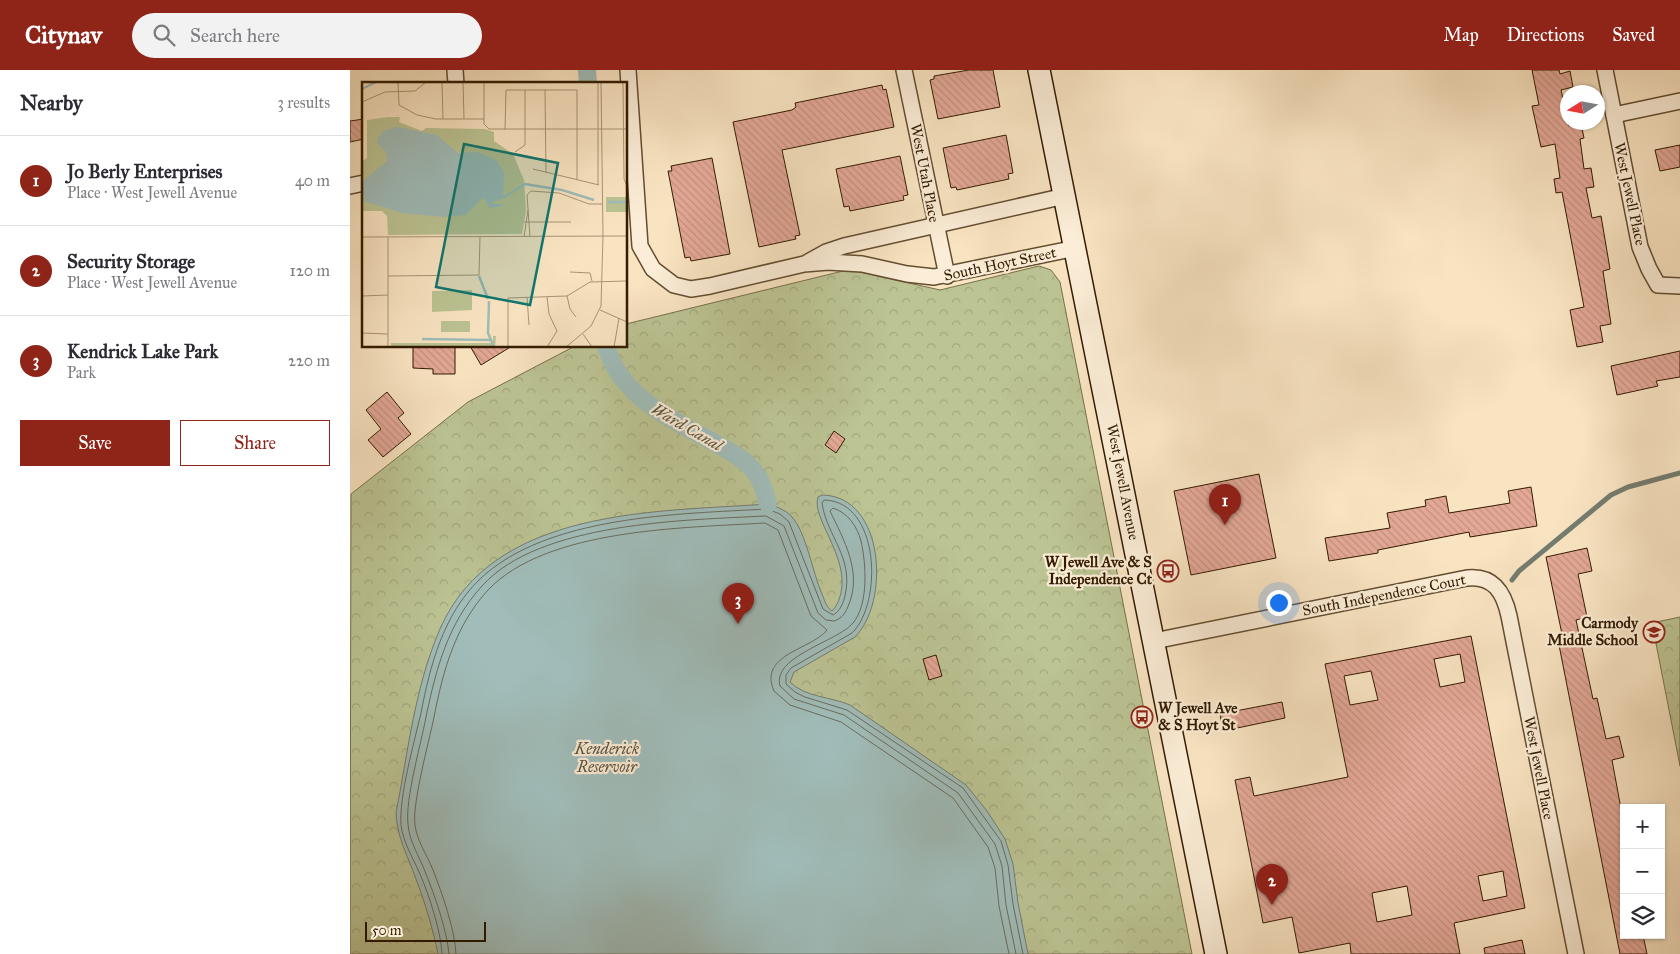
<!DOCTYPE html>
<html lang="en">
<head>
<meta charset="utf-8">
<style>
  body { margin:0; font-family:"IM FELL Great Primer",serif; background:#f2f2f3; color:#2b2b33 }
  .controls { position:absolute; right:15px; bottom:15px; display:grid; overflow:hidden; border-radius:0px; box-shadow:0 1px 4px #0004 }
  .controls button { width:45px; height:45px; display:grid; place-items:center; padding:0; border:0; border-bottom:1px solid #e1e1e2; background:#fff; color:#2b2b33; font:25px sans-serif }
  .compass { position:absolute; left:1210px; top:15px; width:45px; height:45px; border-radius:50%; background:#fff; box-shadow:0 1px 4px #0004; rotate:259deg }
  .scale { position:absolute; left:15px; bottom:12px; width:121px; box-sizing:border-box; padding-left:5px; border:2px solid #331b00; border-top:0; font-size:14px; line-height:18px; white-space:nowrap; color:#331b00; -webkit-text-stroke:4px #fbedd7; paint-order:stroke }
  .you { position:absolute; left:928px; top:532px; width:18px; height:18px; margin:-12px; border:4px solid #fff; border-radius:50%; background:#1a73e8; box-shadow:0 0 0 8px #1a73e833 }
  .badge { display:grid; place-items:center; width:32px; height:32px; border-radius:50%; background:#8f2418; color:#fff; font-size:16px; font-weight:700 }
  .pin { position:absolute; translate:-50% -41px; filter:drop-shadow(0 1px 2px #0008) }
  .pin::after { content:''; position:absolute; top:26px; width:18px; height:15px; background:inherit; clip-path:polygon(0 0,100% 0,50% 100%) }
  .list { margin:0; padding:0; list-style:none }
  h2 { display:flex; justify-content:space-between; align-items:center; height:65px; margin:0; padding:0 20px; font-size:21px }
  h2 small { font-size:16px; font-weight:400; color:#7c7c81 }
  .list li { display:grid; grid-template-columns:32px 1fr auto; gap:15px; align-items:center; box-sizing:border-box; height:90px; padding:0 20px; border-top:1px solid #e1e1e2 }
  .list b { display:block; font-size:19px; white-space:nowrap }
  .list p { margin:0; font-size:16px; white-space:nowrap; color:#7c7c81 }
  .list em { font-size:16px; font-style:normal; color:#7c7c81 }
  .actions { display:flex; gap:10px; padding:15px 20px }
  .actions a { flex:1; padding:11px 0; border:1px solid #8f2418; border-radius:0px; text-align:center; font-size:18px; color:#8f2418 }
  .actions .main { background:#8f2418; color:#fff }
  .icon { flex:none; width:28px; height:28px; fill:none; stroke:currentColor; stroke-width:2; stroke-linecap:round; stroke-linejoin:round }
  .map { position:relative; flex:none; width:1330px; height:884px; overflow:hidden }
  header { display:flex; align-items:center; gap:30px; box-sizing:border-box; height:70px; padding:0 25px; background:#8f2418; color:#fff }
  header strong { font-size:24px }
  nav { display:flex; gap:28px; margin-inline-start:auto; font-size:18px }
  .search { width:350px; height:45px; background:#f2f2f3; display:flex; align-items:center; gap:12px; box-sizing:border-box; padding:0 18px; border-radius:28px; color:#7c7c81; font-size:19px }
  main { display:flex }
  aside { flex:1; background:#fff }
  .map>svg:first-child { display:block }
  .park { fill:url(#park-crowns); stroke:#78704a }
  .water { fill:#a0bdba; stroke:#747c70 }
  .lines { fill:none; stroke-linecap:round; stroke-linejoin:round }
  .shore { stroke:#6a6c5d; stroke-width:1 }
  .stream { stroke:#747c70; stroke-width:5 }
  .canal { stroke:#a0bdba; stroke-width:18 }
  .building { fill:url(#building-back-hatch); stroke:#331b00; fill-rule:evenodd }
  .minor-casing { stroke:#644d30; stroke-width:18 }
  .secondary-casing { stroke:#331b00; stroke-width:24 }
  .minor { stroke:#fbedd7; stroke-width:15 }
  .secondary { stroke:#fbedd7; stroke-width:21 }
  .labels { text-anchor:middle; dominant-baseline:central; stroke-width:4.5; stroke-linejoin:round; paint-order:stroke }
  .street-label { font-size:15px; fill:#331b00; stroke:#fbedd7 }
  .poi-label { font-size:15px; font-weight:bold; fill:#331b00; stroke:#fbedd7; text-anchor:end }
  .water-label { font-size:16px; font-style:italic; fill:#595441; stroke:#fbedd7 }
  .inset-river { fill:none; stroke:#a0bdba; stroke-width:2.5 }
  .inset-road { fill:none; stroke:#aa9474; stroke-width:1 }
  .view { fill:#0f766e; fill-opacity:0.15; stroke:#0f766e; stroke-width:2.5 }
  .inset-edge { fill:none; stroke:#331b00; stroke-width:2.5 }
</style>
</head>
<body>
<header>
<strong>Citynav</strong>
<div class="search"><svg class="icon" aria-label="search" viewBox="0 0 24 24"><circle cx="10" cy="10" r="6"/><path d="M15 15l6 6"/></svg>Search here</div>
<nav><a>Map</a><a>Directions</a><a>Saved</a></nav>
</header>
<main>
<aside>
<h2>Nearby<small>3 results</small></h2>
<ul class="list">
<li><span class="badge">1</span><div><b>Jo Berly Enterprises</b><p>Place · West Jewell Avenue</p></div><em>40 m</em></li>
<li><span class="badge">2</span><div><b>Security Storage</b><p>Place · West Jewell Avenue</p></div><em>120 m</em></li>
<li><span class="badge">3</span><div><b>Kendrick Lake Park</b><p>Park</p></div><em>220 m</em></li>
</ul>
<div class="actions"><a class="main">Save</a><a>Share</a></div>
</aside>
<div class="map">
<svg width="1330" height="884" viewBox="0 0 1330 884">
  <defs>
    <pattern id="park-crowns" width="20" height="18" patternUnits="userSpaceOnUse" patternTransform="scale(1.25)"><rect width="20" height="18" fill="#bcc494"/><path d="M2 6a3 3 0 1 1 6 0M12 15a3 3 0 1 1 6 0" fill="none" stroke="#a2a87e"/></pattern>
    <pattern id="building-back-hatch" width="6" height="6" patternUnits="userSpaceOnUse" patternTransform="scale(1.25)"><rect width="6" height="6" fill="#e4a897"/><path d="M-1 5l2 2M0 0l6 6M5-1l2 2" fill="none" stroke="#c49080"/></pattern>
  </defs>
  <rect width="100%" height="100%" fill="#f9e4c2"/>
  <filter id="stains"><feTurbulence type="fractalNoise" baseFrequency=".004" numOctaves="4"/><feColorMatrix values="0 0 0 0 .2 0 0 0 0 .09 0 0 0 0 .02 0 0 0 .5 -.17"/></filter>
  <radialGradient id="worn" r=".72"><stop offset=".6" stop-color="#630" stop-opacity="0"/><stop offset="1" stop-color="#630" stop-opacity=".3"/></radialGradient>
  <!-- park -->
  <g class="park">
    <polygon points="689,196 701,200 710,212 842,884 0,884 1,424 118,332 225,276 276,276 276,254 493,201 506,201 590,220"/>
    <polygon points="1330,547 1330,696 1302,553"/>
  </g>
  <!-- water -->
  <path class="water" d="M472,425C535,426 540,532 505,567L444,602L440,612C454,627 482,627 500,635L616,715L637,741L655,769L663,794L668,833L678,884H88C83,859 75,833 66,809C58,786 47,768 46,743C58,682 65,616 90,559C143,437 307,442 418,434C427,437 436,440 442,447C456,462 463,504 472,524C475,531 476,537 482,541C487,536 489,530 491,523C499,486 461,448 468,427Z"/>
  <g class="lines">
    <!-- shore -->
    <g class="shore">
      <path d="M92,884C91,861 79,825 70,804C63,788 53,772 51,755C49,726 64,673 71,643C80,596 93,545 129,510C196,445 330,444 417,439L430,444L439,452L473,539L483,545C490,541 493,534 495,526C504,487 477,467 472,433L474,430C530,431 533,533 502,563L441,598L436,605V614L445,622L455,627L497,640L613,718L651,771L658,795L663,834L673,884"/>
      <path d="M99,884C97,861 85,826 76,804C70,787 59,772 58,754C55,729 71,674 76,647C86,599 98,553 132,516C189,452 336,450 416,446L434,456L468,543L476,550L484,551C493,548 496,542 499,534C512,502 494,470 480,441L483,438C498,443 507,456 511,471C516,493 519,534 503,553C487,572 422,586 430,616L444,629L494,645L608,723L645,774L652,796L656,835L666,884"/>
      <path d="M106,884C105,860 92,823 83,800C77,785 67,771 65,755C62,733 79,672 84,647C93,601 105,556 138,520C197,458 335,458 415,453L428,460L461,546L477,560C461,580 408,584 424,621L440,635L491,652L603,728L638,777L645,798L649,836L659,884"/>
    </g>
    <!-- stream -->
    <polyline class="stream" points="1162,510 1169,501 1261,425 1278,417 1330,403"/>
    <!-- canal -->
    <g class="canal">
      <polyline points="237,0 238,14"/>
      <path d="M256,276C271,328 322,349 365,373C381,382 397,390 407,405C413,413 415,425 418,434"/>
    </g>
  </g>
  <!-- building -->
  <g class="building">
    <polygon points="619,0 643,0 650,37 588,49 580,10 584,9 584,6"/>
    <polygon points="1182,0 1209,0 1210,4 1220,1 1223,17 1211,20 1218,52 1219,56 1231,54 1234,68 1230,69 1234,99 1241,98 1244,117 1236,118 1242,148 1251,146 1260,199 1253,201 1261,254 1250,256 1253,272 1227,277 1220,240 1234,237 1212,122 1206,123 1204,109 1210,108 1205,74 1191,77 1182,36 1189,35"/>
    <polygon points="532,15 533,20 536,19 544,57 432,80 450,165 445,166 446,169 409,177 383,52 442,40 446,37 445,33"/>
    <polygon points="14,49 14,69 0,72 0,51"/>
    <polygon points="656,65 663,103 658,104 659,109 607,120 606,117 601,118 593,78"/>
    <polygon points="1330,75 1330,97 1310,101 1305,80"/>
    <polygon points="550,86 558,125 553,126 554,130 500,141 499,136 494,137 486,99"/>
    <polygon points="362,88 380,184 341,191 340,187 335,188 318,101 322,101 321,96"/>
    <polygon points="120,276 162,276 131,295"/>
    <polygon points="63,277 105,277 105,304 83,304 83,299 63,298"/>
    <polygon points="1330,281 1330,307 1306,311 1308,316 1267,325 1261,296"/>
    <polygon points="37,322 54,343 48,348 61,364 33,387 18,370 31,359 16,340"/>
    <polygon points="484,361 495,369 486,383 475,375"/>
    <polygon points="909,404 926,488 841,505 824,421"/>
    <polygon points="1181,417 1187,456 1120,467 1119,462 1028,480 1028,483 979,491 975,468 1040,458 1037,443 1076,436 1075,430 1096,426 1099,443 1160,433 1158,421"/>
    <polygon points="1237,478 1242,501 1228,504 1237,547 1226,550 1243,629 1247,628 1256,669 1269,666 1274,687 1262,690 1274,755 1274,865 1293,865 1297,884 1270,884 1208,570 1213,569 1196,487"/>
    <path d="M1121,566L1175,838L1104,853L1110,884H1001L1000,873L949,883L942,847L913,853L885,710L900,707L904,726L998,707L975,594ZM1110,584L1115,612L1090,617L1084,589ZM1021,601L1028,630L1000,635L994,606ZM1153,801L1157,826L1133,831L1128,806ZM1057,816L1062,845L1027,852L1022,823Z"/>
    <polygon points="586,585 592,606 579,610 573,589"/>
    <polygon points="932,632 935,648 873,661 870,644"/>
    <polygon points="1172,870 1175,884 1135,884 1134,878"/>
  </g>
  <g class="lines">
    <!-- minor casing -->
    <g class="minor-casing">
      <g id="minor">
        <polyline points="105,0 106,14"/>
        <polyline points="278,0 290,176 303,199 324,215 341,219 360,216 454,194 478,192 512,194 557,204 584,207 726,178"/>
        <polyline points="554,0 597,206"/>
        <polyline points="1255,0 1290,177 1299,199 1308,215 1330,216"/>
        <polyline points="1264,45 1330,31"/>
        <polyline points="0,116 14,113"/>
        <polyline points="458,192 476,182 494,176 715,126"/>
        <path d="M804,571L1117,508C1144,505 1154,523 1159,546L1226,884"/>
      </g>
    </g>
    <!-- secondary casing -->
    <g class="secondary-casing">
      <polyline id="secondary" points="689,0 866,884"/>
    </g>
    <!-- minor -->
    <use href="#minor" class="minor"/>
    <!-- secondary -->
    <use href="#secondary" class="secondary"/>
  </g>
  <!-- icons -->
  <defs>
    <g id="bus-ring" transform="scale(1.125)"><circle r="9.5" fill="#fbedd7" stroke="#8f2418" stroke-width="1.5"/><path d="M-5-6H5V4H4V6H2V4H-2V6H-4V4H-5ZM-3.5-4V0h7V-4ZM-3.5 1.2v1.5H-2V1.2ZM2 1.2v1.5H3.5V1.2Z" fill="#8f2418"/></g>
    <g id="school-ring" transform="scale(1.125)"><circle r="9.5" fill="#fbedd7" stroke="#8f2418" stroke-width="1.5"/><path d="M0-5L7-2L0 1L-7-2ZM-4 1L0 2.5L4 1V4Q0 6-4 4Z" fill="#8f2418"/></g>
  </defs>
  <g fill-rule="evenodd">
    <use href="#bus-ring" x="818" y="501"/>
    <use href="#school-ring" x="1304" y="562"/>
    <use href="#bus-ring" x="792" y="647"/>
  </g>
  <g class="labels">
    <!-- street labels -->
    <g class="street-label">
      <text transform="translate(575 103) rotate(79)">West Utah Place</text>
      <text transform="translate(1280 124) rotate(78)">West Jewell Place</text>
      <text transform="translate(650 194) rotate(-12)">South Hoyt Street</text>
      <text transform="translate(773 412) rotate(79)">West Jewell Avenue</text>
      <text transform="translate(1034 525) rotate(-11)">South Independence Court</text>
      <text transform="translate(1189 698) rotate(79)">West Jewell Place</text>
    </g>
    <!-- poi labels -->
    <g class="poi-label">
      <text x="802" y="492">W Jewell Ave &amp; S<tspan x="802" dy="17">Independence Ct</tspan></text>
      <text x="1288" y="553">Carmody<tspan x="1288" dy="17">Middle School</tspan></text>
      <text x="808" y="638" text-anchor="start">W Jewell Ave<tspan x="808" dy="17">&amp; S Hoyt St</tspan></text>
    </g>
    <!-- water labels -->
    <g class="water-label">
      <text transform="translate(337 357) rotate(30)">Ward Canal</text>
      <text x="257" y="678">Kenderick<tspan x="257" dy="18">Reservoir</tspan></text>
    </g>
  </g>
  <!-- overview -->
  <g transform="translate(12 12)">
    <rect width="265" height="265" fill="#f9e4c2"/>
    <path d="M79,239H108V250H79Z" fill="#bcc494"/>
    <path d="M26,35H38L37,40L60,49L64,46L123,47L132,50V59L151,72L162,98L164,129L160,152L26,153L25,134L20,129H0V79L5,76V38ZM244,115H265V130H244ZM110,208V228L70,230V209ZM131,254H134L133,265H29V261H131Z" fill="#bcc494"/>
    <path d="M36,45L75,53L96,71L116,70L135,79L142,91L141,116L128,121L140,122V124L128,126L121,115L104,133L81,135L40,131L2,119L0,100L25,79L24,70L15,61L16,56L23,48Z" fill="#a0bdba"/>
    <path class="inset-river" d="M0,7L14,0M141,116L163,102L200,108L232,118M246,120H265M117,194L126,217M127,219L126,251L132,265M60,257L129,258"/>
    <path class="inset-road" d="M36,0L37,23L55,33L74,37H122M80,0L81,37M101,0L102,37M122,0V42L127,47H265M239,0L241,154M261,0L262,97L265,104M183,7L184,91M0,20L23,10L53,9L64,0M143,48L144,8H215V98M153,70L163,63V8M171,87L237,103M236,103V0M162,140H209M0,155L265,154M26,155V265M162,155L166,128M168,155L165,113L169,109L197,111L227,122H240M208,190L228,191L230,199M26,194L117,193L118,155M0,214L26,213M205,214L208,227L214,235M165,215L167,243M238,228L265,240M0,251L26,252M221,252L230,265M146,265V216L205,214L228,200L265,199M185,265L195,249L187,232L185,215M204,265L229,244L239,224L241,154M252,265L257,236"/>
    <path class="view" d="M102,62L196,81L168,223L74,205Z"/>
    <rect width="265" height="265" class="inset-edge"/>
  </g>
  <rect width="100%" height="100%" filter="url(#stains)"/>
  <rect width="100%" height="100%" fill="url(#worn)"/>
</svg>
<div class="controls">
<button>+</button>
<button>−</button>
<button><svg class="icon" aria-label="layers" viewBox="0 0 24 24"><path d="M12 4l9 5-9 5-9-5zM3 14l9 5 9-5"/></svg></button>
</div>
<svg class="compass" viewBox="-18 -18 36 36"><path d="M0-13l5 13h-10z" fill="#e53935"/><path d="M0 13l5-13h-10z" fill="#7c7c81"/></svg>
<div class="scale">50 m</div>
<div class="you"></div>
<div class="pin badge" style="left:875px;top:455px">1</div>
<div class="pin badge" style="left:922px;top:835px">2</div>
<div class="pin badge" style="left:388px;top:554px">3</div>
</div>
</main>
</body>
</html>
